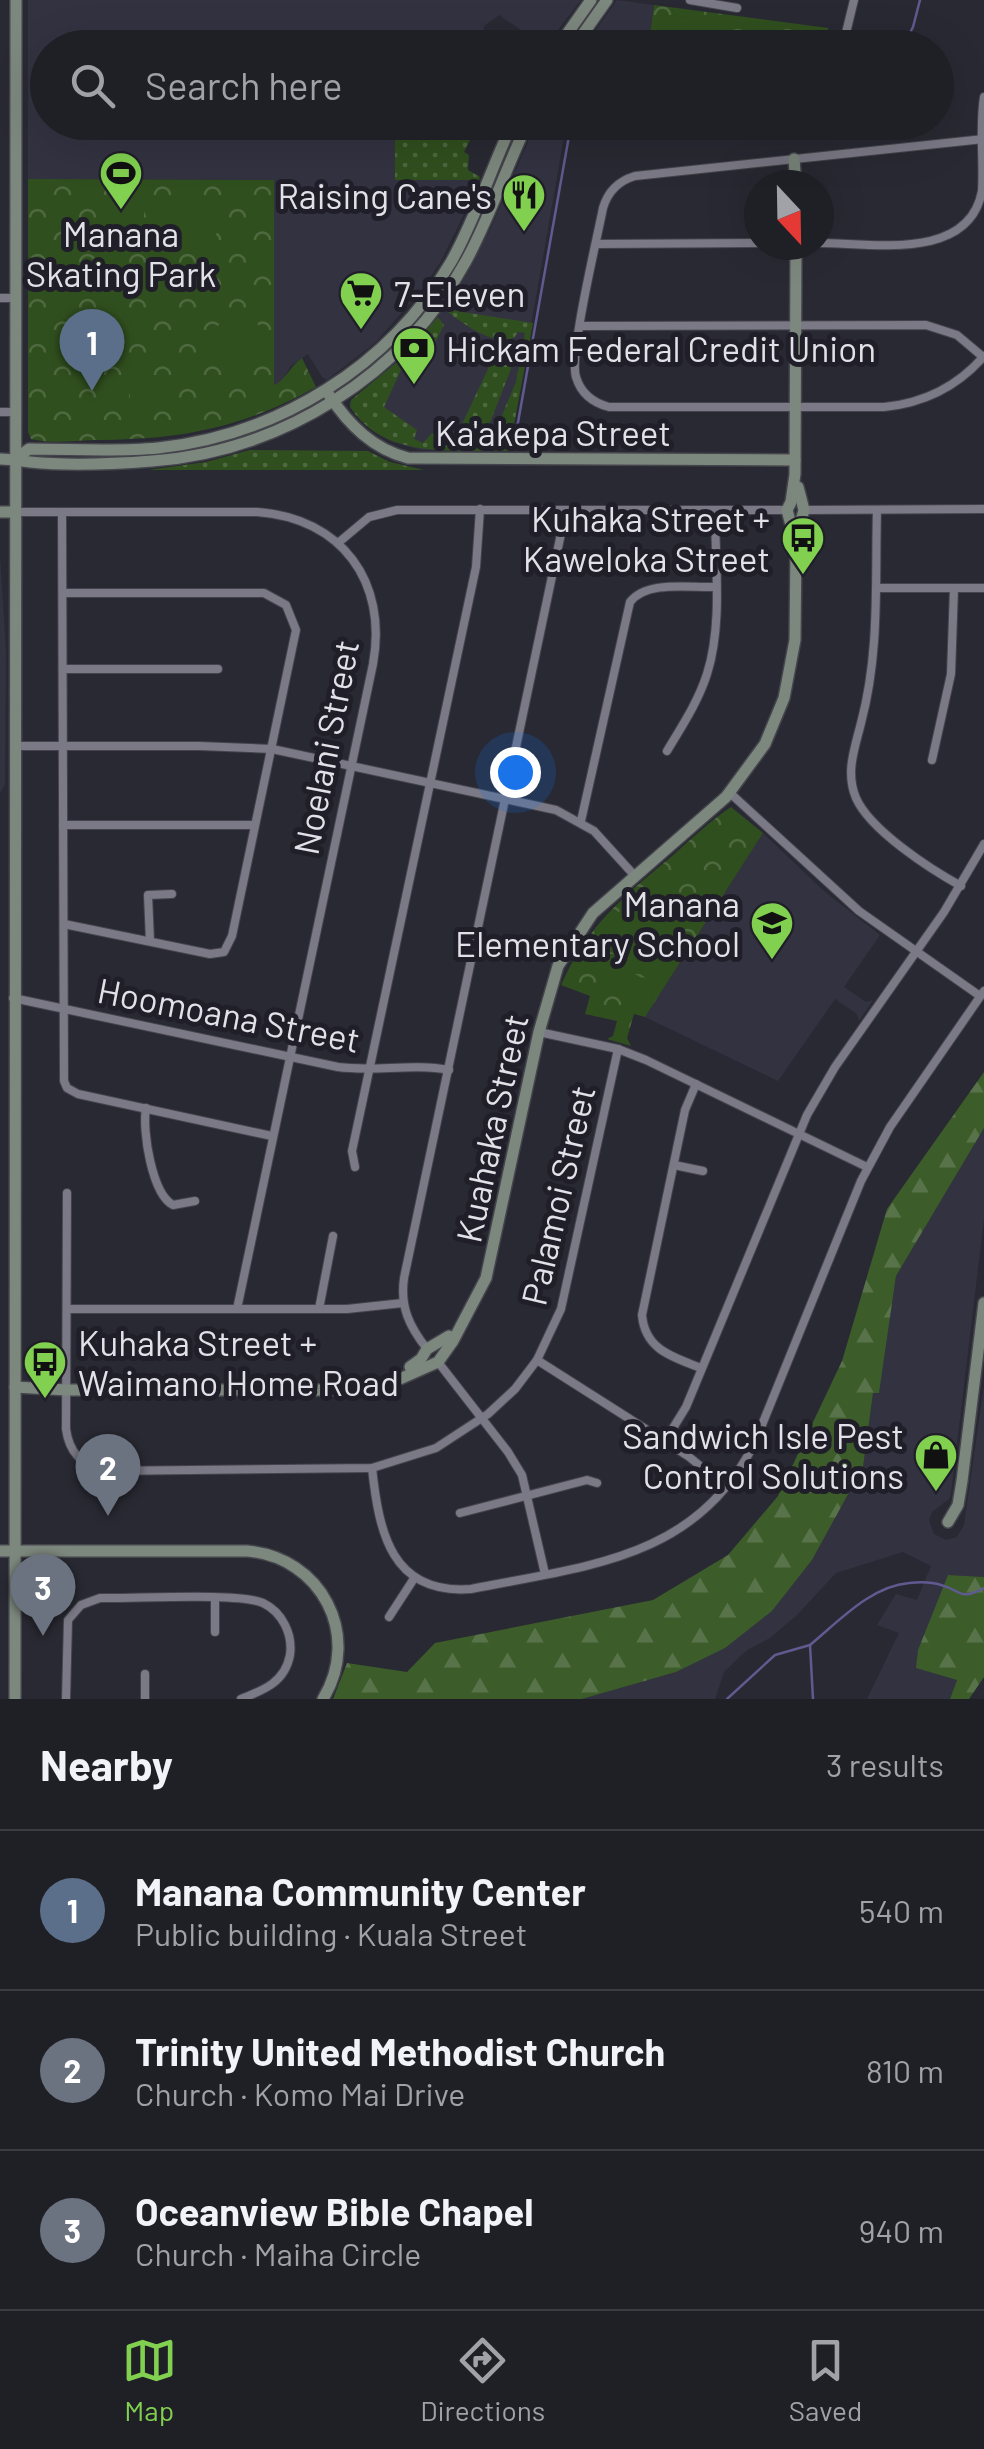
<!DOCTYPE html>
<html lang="en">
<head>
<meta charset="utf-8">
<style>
  body { margin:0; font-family:Barlow,sans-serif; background:#2c2c32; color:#f1f3f6 }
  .compass { position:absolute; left:744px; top:170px; width:90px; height:90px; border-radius:50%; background:#1f1f26; box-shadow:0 10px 40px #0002; rotate:158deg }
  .you { position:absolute; left:515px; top:772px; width:35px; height:35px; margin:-25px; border:8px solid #fff; border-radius:50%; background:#1a73e8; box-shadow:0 0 0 15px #1a73e833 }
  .badge { display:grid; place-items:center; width:65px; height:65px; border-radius:50%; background:#81d050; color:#fff; font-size:32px; font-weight:700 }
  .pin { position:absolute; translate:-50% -82px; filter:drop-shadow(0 2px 5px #0008) }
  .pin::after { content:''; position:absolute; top:52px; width:35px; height:30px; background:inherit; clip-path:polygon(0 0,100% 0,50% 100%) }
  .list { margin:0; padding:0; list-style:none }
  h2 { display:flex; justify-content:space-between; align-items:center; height:130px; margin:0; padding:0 40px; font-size:42px }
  h2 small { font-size:32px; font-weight:400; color:#a1a2a7 }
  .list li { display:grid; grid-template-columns:65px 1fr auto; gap:30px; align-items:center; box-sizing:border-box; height:160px; padding:0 40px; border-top:2px solid #3c3d43 }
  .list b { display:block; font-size:38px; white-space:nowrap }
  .list p { margin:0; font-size:32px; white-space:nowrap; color:#a1a2a7 }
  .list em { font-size:32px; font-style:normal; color:#a1a2a7 }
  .icon { flex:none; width:55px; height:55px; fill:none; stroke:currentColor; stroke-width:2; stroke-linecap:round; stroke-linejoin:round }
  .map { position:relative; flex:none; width:984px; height:1699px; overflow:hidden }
  .search { position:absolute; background:#1f1f26; box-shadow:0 10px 40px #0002; left:30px; right:30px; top:30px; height:110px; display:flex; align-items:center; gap:25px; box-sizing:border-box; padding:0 35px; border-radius:55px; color:#a1a2a7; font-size:38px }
  .sheet { height:610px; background:#1f1f26 }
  nav { display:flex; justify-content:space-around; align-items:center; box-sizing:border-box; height:140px; border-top:2px solid #3c3d43; background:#1f1f26; font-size:28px; color:#a1a2a7 }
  nav a { display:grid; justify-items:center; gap:5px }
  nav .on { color:#81d050 }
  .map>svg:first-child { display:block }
  .built { fill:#333241 }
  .grass { fill:url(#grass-dots) }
  .forest { fill:url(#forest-firs) }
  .park { fill:url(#park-crowns) }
  .garden { fill:#304f1e }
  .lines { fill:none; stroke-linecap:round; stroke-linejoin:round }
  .stream { stroke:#5f5a8f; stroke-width:2.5 }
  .street-casing { stroke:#44444c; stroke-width:10 }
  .secondary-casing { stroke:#44444c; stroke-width:14 }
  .street { stroke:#7a7985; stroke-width:8 }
  .secondary { stroke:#7c877d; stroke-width:11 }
  .labels { text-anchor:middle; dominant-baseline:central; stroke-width:10; stroke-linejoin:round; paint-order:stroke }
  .poi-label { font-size:35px; fill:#e2e1e8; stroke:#201f29; text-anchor:end }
  .street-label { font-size:35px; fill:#e2e1e8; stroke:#201f29 }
</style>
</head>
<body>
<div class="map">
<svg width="984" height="1699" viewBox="0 0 984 1699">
  <defs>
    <pattern id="grass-dots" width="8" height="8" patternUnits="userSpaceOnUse" patternTransform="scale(2.5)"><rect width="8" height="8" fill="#304f1e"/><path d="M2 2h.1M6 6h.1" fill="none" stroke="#4e683f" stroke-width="1.8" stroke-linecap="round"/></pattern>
    <pattern id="forest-firs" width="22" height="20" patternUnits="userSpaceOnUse" patternTransform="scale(2.5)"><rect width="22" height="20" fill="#3c5c2a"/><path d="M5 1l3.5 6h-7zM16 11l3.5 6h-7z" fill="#587349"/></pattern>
    <pattern id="park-crowns" width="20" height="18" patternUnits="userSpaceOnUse" patternTransform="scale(2.5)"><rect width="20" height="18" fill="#304f1e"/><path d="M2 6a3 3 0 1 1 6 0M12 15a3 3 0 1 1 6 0" fill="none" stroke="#4e683f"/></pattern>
  </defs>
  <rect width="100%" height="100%" fill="#292933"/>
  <!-- built -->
  <g class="built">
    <polygon points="28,0 581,0 549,42 539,42 499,15 484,26 483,47 48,48 48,122 459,123 457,127 395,128 471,180 466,195 470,200 467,208 441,261 423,288 376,342 327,380 322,377 308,354 291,366 282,381 274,386 274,180 28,179"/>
    <polygon points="617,0 654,5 648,47 583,48"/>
    <polygon points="536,123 638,123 636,130 565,131 509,451 420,450 390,441 360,420 349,403 413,347 455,294 490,230"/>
    <polygon points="0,555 6,653 5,784 0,793"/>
    <polygon points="763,833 825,892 880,935 844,987 866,1002 873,1000 859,1021 857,1014 835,999 778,1081 645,1017"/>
    <polygon points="984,1128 984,1219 951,1493 949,1499 932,1512 929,1520 934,1534 946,1540 957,1537 964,1525 984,1385 984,1577 948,1575 917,1668 957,1680 950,1699 867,1699 899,1633 877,1625 896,1594 917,1600 931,1566 903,1552 836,1573 797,1615 770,1638 747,1650 724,1672 715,1699 582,1699 676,1672 772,1611 812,1560 863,1467 873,1392 879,1392 896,1276"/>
  </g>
  <!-- grass -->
  <g class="grass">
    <polygon points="459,123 474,132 464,152 469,155 468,170 480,177 470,200 466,197 470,180 395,180 395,127 456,127"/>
    <path d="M444,309L533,323L509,451H492L494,434L516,382L525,333L518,332L514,338C491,346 461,322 444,309Z"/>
    <path d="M438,317L444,325L433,347L428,345L422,356L429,359V367L407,357L384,407L417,430L414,439L423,443L432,433L439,436V442L453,443L496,352L492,346L505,350L512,358L511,369L486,433L485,451C435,451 380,453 350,407L351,400L396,363Z"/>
    <polygon points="250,450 368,451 390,462 424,470 148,470 206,462"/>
  </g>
  <!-- forest -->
  <g class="forest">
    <polygon points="984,1072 984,1128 896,1276 879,1393 873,1393 863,1467 812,1560 772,1611 725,1648 676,1672 582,1699 333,1699 347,1663 407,1672 435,1643 653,1600 728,1555 778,1496 842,1361 887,1209"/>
    <polygon points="948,1575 984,1577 984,1677 969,1699 950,1699 957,1680 916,1668 918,1650"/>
  </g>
  <!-- park -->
  <g class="park">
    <polygon points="654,5 828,28 829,47 648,48"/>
    <polygon points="638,122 739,122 739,123 664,131 636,130"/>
    <path d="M28,179L274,180V385C286,380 290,366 302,358L316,387C241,429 177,440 93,440C73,441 50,444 31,439L28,432Z"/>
    <path d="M731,807L763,833L645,1017L634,1014L627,1038L631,1046L607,1039L613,1036L617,1021L585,1014L590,996L561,985C588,925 622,898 671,857C690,840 710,821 731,807Z"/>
  </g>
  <!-- garden -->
  <g class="garden">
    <polygon points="661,14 677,16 673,42 657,40"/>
    <polygon points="680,16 695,18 692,45 676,43"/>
    <polygon points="97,200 144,200 144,225 102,224 97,222"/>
    <path d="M217,202C230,232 205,257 174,246L175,203Z"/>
    <path d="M243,313L258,317L257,360L215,361C204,337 217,317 243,313Z"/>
    <rect x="110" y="381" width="17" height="27"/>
    <rect x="130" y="381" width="16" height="27"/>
    <polygon points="654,886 688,911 690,920 668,941 657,970 587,943 602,924"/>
    <polygon points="624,970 639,976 629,1001 614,995"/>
    <polygon points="642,977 657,983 647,1008 632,1002"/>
  </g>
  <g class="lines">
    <!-- stream -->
    <g class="stream">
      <polyline points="902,48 913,27 920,0"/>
      <polyline points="514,445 569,136 577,132 666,132 757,122"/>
      <polyline points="727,1699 775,1655 810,1645"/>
      <path d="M813,1699L810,1645C839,1621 871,1586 909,1583C918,1582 932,1582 941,1585C963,1591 959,1601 984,1588"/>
    </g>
    <!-- street casing -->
    <g class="street-casing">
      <g id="street">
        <polyline points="690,0 737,8"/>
        <polyline points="845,37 854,0"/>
        <path d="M984,139L635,176C618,181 608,191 603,208C597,239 569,355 576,377C581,394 594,403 609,407H884C924,403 958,386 984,356"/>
        <path d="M819,243C871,243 969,262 982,191C984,160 979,128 984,97"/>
        <polyline points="596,244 759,243"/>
        <polyline points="0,298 16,298"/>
        <polyline points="581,326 926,325 957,335 983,357"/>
        <polyline points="0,412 15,412"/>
        <polyline points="804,510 984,509"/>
        <path d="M877,510C875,582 880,652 861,723C855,748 845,772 856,798C870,830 930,869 961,886"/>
        <path d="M15,512H257C342,518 388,582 373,664L237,1309"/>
        <polyline points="62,512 64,1081 67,1088 78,1094 272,1136"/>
        <polyline points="338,543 369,517 397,510 787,510"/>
        <polyline points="877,588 984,588"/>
        <polyline points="63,593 264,593 286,605 296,630 232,936 224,952 210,954 64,924"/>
        <polyline points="63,669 218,669"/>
        <polyline points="15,746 199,746 272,749 556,810 594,831 634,875"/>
        <path d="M667,751C682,726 698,702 707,674C723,624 715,562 715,510"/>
        <polyline points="932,760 951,674 954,588"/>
        <polyline points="730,793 859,911 980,996"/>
        <path d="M581,821L630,602C647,580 690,588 715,587"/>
        <polyline points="63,825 255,825"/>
        <polyline points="150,941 148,895 172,894"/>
        <path d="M13,998L338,1067C375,1072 412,1063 449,1070"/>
        <polyline points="539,1032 618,1049 646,1060 867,1167"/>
        <path d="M696,1084L685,1110L642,1315C645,1350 673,1357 701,1368"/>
        <path d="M146,1108C142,1131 152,1194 173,1205L195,1201"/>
        <polyline points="674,1165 703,1171"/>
        <polyline points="355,1167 352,1151 476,567 480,509"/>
        <path d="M67,1193L66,1429C69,1452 81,1465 104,1471L372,1468L436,1448L488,1414L515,1389L537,1360L561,1309L618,1049"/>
        <polyline points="67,1309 347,1309 403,1303"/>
        <polyline points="319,1309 333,1236"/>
        <path d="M427,1349C409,1326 400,1307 404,1278L566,510"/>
        <polyline points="537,1360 688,1456 726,1487"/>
        <polyline points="438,1362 508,1452 522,1475 545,1574"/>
        <polyline points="665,1441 686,1407 807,1115 835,1067 944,912 984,844"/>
        <path d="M372,1468C379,1532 391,1595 471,1589C585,1566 697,1560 755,1442L861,1181L890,1127L984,991"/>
        <polyline points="460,1513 587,1480 597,1483"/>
        <polyline points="389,1617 415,1577"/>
        <polyline points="215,1632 215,1599"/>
        <polyline points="145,1674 145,1699"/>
        <path d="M66,1699L68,1620L81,1605L100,1598C132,1599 239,1592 263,1603C282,1612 293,1634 290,1655C285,1682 264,1690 241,1699"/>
      </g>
    </g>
    <!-- secondary casing -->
    <g class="secondary-casing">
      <g id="secondary">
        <polyline points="557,48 591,0"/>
        <polyline points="573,48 607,0"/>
        <polyline points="794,159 796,185"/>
        <path d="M329,395C349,425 373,449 408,458L795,460"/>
        <path d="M0,459C11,459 20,461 30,462C69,466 113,464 152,461C282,451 403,376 466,261C490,217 506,168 528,122"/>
        <path d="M15,459L29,449C72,449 116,452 158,448C278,435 389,367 451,262C476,218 491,168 513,122"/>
        <polyline points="0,512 15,512"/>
        <polyline points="797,535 804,510 798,487"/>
        <polyline points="410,1367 421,1359 427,1349 449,1336"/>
        <polyline points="15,1387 67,1390 341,1390 383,1385 402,1378 438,1362 453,1341 486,1278 539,1032 558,966 593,913 726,797 765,744 784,698 795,640 796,544 787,510 791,502 795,474 796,245"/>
        <polyline points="948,1522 958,1505 962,1481 984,1303"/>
        <path d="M0,1551H247C321,1557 362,1635 323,1699"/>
        <polyline points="15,1699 16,0"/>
      </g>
    </g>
    <!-- street -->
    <use href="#street" class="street"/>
    <!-- secondary -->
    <use href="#secondary" class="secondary"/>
  </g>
  <!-- icons -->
  <defs>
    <g id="stadium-pin" transform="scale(2.25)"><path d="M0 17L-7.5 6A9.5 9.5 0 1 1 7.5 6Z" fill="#81d050" stroke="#201f29"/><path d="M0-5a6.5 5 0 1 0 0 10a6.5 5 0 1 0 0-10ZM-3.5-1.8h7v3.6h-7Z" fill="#111"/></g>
    <g id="restaurant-pin" transform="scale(2.25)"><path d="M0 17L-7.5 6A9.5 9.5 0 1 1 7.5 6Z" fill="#81d050" stroke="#201f29"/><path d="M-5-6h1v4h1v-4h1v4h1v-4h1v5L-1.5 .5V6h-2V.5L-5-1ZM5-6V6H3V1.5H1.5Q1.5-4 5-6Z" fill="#111"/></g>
    <g id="supermarket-pin" transform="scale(2.25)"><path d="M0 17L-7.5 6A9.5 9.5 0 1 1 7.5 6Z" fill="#81d050" stroke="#201f29"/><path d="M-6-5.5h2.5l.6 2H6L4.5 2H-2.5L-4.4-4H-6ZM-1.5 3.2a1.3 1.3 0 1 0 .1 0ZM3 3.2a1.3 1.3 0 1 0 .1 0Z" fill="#111"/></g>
    <g id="bank-pin" transform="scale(2.25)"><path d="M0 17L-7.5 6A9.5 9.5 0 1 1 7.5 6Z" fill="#81d050" stroke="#201f29"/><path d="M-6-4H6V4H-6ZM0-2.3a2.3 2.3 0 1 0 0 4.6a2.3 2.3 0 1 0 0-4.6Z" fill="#111"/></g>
    <g id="bus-pin" transform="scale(2.25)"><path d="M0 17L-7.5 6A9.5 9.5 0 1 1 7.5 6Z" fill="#81d050" stroke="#201f29"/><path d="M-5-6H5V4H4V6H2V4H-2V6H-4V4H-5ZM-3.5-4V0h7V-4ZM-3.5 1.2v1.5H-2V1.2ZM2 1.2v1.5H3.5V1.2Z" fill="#111"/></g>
    <g id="school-pin" transform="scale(2.25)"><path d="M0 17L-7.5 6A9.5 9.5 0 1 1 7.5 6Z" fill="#81d050" stroke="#201f29"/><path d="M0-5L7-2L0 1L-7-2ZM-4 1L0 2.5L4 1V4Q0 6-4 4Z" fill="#111"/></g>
    <g id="shop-pin" transform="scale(2.25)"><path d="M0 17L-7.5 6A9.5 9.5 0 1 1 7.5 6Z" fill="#81d050" stroke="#201f29"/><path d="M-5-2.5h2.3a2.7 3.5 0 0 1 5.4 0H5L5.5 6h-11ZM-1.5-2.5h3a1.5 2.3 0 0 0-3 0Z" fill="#111"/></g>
  </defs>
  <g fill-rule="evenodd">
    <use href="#stadium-pin" x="121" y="173"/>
    <use href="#restaurant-pin" x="524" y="195"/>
    <use href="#supermarket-pin" x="361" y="293"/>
    <use href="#bank-pin" x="414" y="348"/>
    <use href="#bus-pin" x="803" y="538"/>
    <use href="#school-pin" x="772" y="923"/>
    <use href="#bus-pin" x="45" y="1362"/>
    <use href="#shop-pin" x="936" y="1455"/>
  </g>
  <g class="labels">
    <!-- poi labels -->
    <g class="poi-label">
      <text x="492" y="195">Raising Cane's</text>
      <text x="121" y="233" text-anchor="middle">Manana<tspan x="121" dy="40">Skating Park</tspan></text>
      <text x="394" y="293" text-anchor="start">7-Eleven</text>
      <text x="446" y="348" text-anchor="start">Hickam Federal Credit Union</text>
      <text x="770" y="518">Kuhaka Street +<tspan x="770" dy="40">Kaweloka Street</tspan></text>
      <text x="740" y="903">Manana<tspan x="740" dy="40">Elementary School</tspan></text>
      <text x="78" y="1342" text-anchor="start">Kuhaka Street +<tspan x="78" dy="40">Waimano Home Road</tspan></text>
      <text x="904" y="1435">Sandwich Isle Pest<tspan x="904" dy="40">Control Solutions</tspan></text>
    </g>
    <!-- street labels -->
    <g class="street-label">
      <text x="553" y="432">Ka'akepa Street</text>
      <text transform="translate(325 747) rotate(-79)">Noelani Street</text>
      <text transform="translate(229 1014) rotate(11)">Hoomoana Street</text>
      <text transform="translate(491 1128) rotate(-78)">Kuahaka Street</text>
      <text transform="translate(557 1195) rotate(-77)">Palamoi Street</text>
    </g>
  </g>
</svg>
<svg class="compass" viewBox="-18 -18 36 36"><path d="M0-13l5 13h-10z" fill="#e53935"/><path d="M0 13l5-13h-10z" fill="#a1a2a7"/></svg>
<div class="you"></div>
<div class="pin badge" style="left:92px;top:391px;background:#5c6f8a">1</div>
<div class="pin badge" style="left:108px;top:1516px;background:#6b7280">2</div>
<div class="pin badge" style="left:43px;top:1636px;background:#6b7280">3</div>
<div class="search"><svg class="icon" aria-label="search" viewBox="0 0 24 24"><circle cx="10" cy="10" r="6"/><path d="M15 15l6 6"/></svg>Search here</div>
</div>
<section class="sheet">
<h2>Nearby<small>3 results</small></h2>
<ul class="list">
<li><span class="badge" style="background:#5c6f8a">1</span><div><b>Manana Community Center</b><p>Public building · Kuala Street</p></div><em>540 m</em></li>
<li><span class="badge" style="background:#6b7280">2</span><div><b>Trinity United Methodist Church</b><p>Church · Komo Mai Drive</p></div><em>810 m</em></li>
<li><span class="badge" style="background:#6b7280">3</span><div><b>Oceanview Bible Chapel</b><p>Church · Maiha Circle</p></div><em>940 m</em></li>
</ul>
</section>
<nav>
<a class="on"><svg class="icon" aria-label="map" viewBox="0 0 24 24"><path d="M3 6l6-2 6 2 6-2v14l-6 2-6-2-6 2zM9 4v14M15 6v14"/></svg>Map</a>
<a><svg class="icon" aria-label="directions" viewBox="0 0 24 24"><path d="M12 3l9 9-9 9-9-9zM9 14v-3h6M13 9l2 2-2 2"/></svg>Directions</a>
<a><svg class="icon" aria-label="saved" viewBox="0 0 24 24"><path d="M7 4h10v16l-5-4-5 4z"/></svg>Saved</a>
</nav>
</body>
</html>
